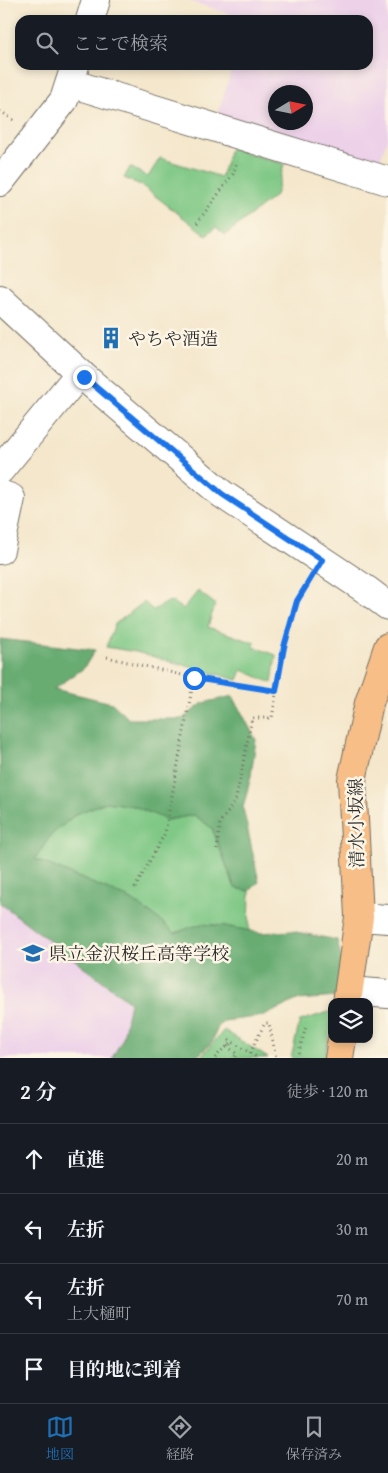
<!DOCTYPE html>
<html lang="ja">
<head>
<meta charset="utf-8">
<style>
  body { margin:0; font-family:"Gentium Book Plus","Noto Serif JP",serif; background:#20242c; color:#f1f3f6 }
  .controls { position:absolute; right:15px; bottom:15px; display:grid; overflow:hidden; border-radius:10px; box-shadow:0 2px 8px #0003 }
  .controls button { width:45px; height:45px; display:grid; place-items:center; padding:0; border:0; border-bottom:1px solid #363941; background:#171b24; color:#f1f3f6; font:25px sans-serif }
  .compass { position:absolute; left:268px; top:85px; width:45px; height:45px; border-radius:50%; background:#171b24; box-shadow:0 2px 8px #0003; rotate:80deg }
  .stop { position:absolute; width:15px; height:15px; margin:-11px; border:4px solid #1a73e8; border-radius:50%; background:#fff }
  .stop.end { background:#1a73e8; border-color:#fff; box-shadow:0 1px 5px #0008 }
  .list { margin:0; padding:0; list-style:none }
  h2 { display:flex; justify-content:space-between; align-items:center; height:65px; margin:0; padding:0 20px; font-size:21px }
  h2 small { font-size:16px; font-weight:400; color:#9ea1a6 }
  .list li { display:grid; grid-template-columns:32px 1fr auto; gap:15px; align-items:center; box-sizing:border-box; height:70px; padding:0 20px; border-top:1px solid #363941 }
  .list b { display:block; font-size:19px; white-space:nowrap }
  .list p { margin:0; font-size:16px; white-space:nowrap; color:#9ea1a6 }
  .list em { font-size:16px; font-style:normal; color:#9ea1a6 }
  .icon { flex:none; width:28px; height:28px; fill:none; stroke:currentColor; stroke-width:2; stroke-linecap:round; stroke-linejoin:round }
  .map { position:relative; flex:none; width:388px; height:1058px; overflow:hidden }
  .search { position:absolute; background:#171b24; box-shadow:0 2px 8px #0003; left:15px; right:15px; top:15px; height:55px; display:flex; align-items:center; gap:12px; box-sizing:border-box; padding:0 18px; border-radius:15px; color:#9ea1a6; font-size:19px }
  .sheet { height:345px; background:#171b24 }
  nav { display:flex; justify-content:space-around; align-items:center; box-sizing:border-box; height:70px; border-top:1px solid #363941; background:#171b24; font-size:14px; color:#9ea1a6 }
  nav a { display:grid; justify-items:center; gap:2px }
  nav .on { color:#1f6fb2 }
  .map>svg:first-child { display:block }
  .built { fill:#edd1e9; fill-rule:evenodd }
  .green { fill:#7fc885; stroke:#557a58 }
  .forest { fill:#67ac72; stroke:#496c4e }
  .lines { fill:none; stroke-linecap:round; stroke-linejoin:round }
  .minor-casing { stroke:#716d63; stroke-width:30 }
  .major-casing { stroke:#716d63; stroke-width:30 }
  .path { stroke:#716d63; stroke-width:3; stroke-dasharray:1 4; stroke-linecap:butt }
  .minor { stroke:#fff; stroke-width:28 }
  .major { stroke:#f7be87; stroke-width:28 }
  .route { stroke:#1a73e8; stroke-width:6 }
  .labels { text-anchor:middle; dominant-baseline:central; stroke-width:5; stroke-linejoin:round; paint-order:stroke }
  .poi-label { font-size:18px; fill:#2b2b2b; stroke:#fcf5e5; text-anchor:start }
  .street-label { font-size:18px; fill:#2b2b2b; stroke:#fcf5e5 }
</style>
</head>
<body>
<div class="map">
<svg width="388" height="1058" viewBox="0 0 388 1058">
  <rect width="100%" height="100%" fill="#fcf5e5"/>
  <filter id="ink" filterUnits="userSpaceOnUse"><feTurbulence type="fractalNoise" baseFrequency=".02" numOctaves="2"/><feDisplacementMap in="SourceGraphic" scale="10" xChannelSelector="R" yChannelSelector="G"/><feConvolveMatrix kernelMatrix="1 2 1 2 8 2 1 2 1" color-interpolation-filters="sRGB"/></filter>
  <filter id="wash" filterUnits="userSpaceOnUse"><feTurbulence type="fractalNoise" baseFrequency=".0096" numOctaves="4" result="noise"/><feDisplacementMap in="SourceGraphic" scale="20" xChannelSelector="R" yChannelSelector="G"/><feGaussianBlur stdDeviation="1.12" result="paint"/><feColorMatrix in="noise" values="0 0 0 0 0 0 0 0 0 0 0 0 0 0 0 0 0 1.4 0 .05"/><feComposite in="paint" operator="in"/></filter>
  <g filter="url(#wash)">
    <rect width="100%" height="100%" fill="#f4e7cc"/>
    <!-- built -->
    <g class="built">
      <path d="M186,0H388V136L377,170L217,117L233,65H368V20H235L236,16ZM276,92H306V122H276Z"/>
      <polygon points="0,903 130,1002 123,1038 112,1058 0,1058"/>
    </g>
    <!-- green -->
    <g class="green">
      <polygon points="230,148 284,164 276,195 225,235 216,227 206,235 141,185 124,178 130,167 148,177 160,158 221,177"/>
      <polygon points="198,591 215,604 208,627 255,643 254,647 276,655 272,683 242,670 238,680 136,652 106,647 115,624 144,602 153,610 170,601 183,609"/>
      <polygon points="106,802 134,806 167,820 194,815 212,828 235,888 250,891 249,931 225,926 201,924 175,933 161,921 132,900 35,859 51,835 76,814"/>
      <polygon points="332,1011 332,1021 325,1058 291,1058 300,1021"/>
      <polygon points="224,1030 268,1058 200,1058"/>
    </g>
    <!-- forest -->
    <polygon class="forest" points="0,639 95,650 84,668 54,689 112,703 129,719 182,719 203,703 233,696 256,740 251,776 243,808 259,882 250,891 235,888 212,828 194,815 167,820 134,806 106,802 76,814 51,835 35,859 132,900 161,921 175,933 201,924 225,926 261,933 291,931 337,940 343,966 338,997 297,1000 264,1016 224,1021 218,1027 212,1042 196,1058 112,1058 123,1038 130,1002 0,903"/>
  </g>
  <g filter="url(#ink)">
    <g class="lines">
      <!-- minor casing -->
      <g class="minor-casing">
        <g id="minor">
          <polyline points="90,20 96,0"/>
          <polyline points="70,83 388,181"/>
          <polyline points="0,182 64,100 75,66"/>
          <polyline points="0,299 84,377 222,494 368,591 388,606"/>
          <polyline points="0,470 80,373"/>
          <polyline points="0,494 11,498 0,550"/>
          <polyline points="359,917 388,919"/>
          <polyline points="349,991 388,994"/>
        </g>
      </g>
      <!-- major casing -->
      <g class="major-casing">
        <g id="major">
          <polyline points="347,1002 359,917 352,780 369,703 388,647"/>
          <polyline points="339,1058 342,1039"/>
        </g>
      </g>
      <!-- path -->
      <g class="path">
        <polyline points="0,111 15,121"/>
        <polyline points="197,223 233,174 237,161"/>
        <polyline points="107,657 194,678 276,691"/>
        <polyline points="217,850 220,822 228,812 236,799 252,718 272,718 284,647 297,601 307,584"/>
        <polyline points="135,888 165,833 194,678"/>
        <polyline points="229,1040 258,1058"/>
        <polyline points="227,1046 237,1054 234,1058"/>
        <polyline points="250,1053 265,1023 269,1023 276,1058"/>
        <polyline points="215,1058 221,1051 233,1042"/>
        <polyline points="297,1058 306,1027"/>
      </g>
      <!-- minor -->
      <use href="#minor" class="minor"/>
      <!-- major -->
      <use href="#major" class="major"/>
    </g>
  </g>
  <g class="lines" filter="url(#ink)">
    <!-- route -->
    <polyline class="route" points="84,377 222,494 322,560 297,601 284,647 276,691 194,678"/>
  </g>
  <!-- icons -->
  <defs>
    <g id="building-bare" transform="scale(1.725)"><path d="M-4-6H4V6H1V3H-1V6H-4ZM-2.5-4.3h1.7v1.8h-1.7ZM.8-4.3h1.7v1.8H.8ZM-2.5-1h1.7V.8h-1.7ZM.8-1h1.7V.8H.8Z" fill="#1f6fb2" stroke="#fcf5e5" stroke-width="2.5" paint-order="stroke"/></g>
    <g id="school-bare" transform="scale(1.725)"><path d="M0-5L7-2L0 1L-7-2ZM-4 1L0 2.5L4 1V4Q0 6-4 4Z" fill="#1f6fb2" stroke="#fcf5e5" stroke-width="2.5" paint-order="stroke"/></g>
  </defs>
  <g fill-rule="evenodd">
    <use href="#building-bare" x="111" y="338"/>
    <use href="#school-bare" x="33" y="953"/>
  </g>
  <g class="labels">
    <!-- poi labels -->
    <g class="poi-label">
      <text x="128" y="338">やちや酒造</text>
      <text x="49" y="953">県立金沢桜丘高等学校</text>
    </g>
    <!-- street labels -->
    <g class="street-label">
      <text transform="translate(356 823) rotate(-91)">清水小坂線</text>
    </g>
  </g>
</svg>
<div class="controls">
<button><svg class="icon" aria-label="layers" viewBox="0 0 24 24"><path d="M12 4l9 5-9 5-9-5zM3 14l9 5 9-5"/></svg></button>
</div>
<svg class="compass" viewBox="-18 -18 36 36"><path d="M0-13l5 13h-10z" fill="#e53935"/><path d="M0 13l5-13h-10z" fill="#9ea1a6"/></svg>
<div class="stop" style="left:194px;top:678px"></div>
<div class="stop end" style="left:84px;top:377px"></div>
<div class="search"><svg class="icon" aria-label="search" viewBox="0 0 24 24"><circle cx="10" cy="10" r="6"/><path d="M15 15l6 6"/></svg>ここで検索</div>
</div>
<section class="sheet">
<h2>2 分<small>徒歩 · 120 m</small></h2>
<ul class="list">
<li><svg class="icon" aria-label="ahead" viewBox="0 0 24 24"><path d="M12 20V5M6 11l6-6 6 6"/></svg><div><b>直進</b></div><em>20 m</em></li>
<li><svg class="icon" aria-label="left" viewBox="0 0 24 24"><path d="M17 20v-9H6M10 6l-5 5 5 5"/></svg><div><b>左折</b></div><em>30 m</em></li>
<li><svg class="icon" aria-label="left" viewBox="0 0 24 24"><path d="M17 20v-9H6M10 6l-5 5 5 5"/></svg><div><b>左折</b><p>上大樋町</p></div><em>70 m</em></li>
<li><svg class="icon" aria-label="arrive" viewBox="0 0 24 24"><path d="M6 21V4h12l-3 4 3 4H6"/></svg><div><b>目的地に到着</b></div></li>
</ul>
</section>
<nav>
<a class="on"><svg class="icon" aria-label="map" viewBox="0 0 24 24"><path d="M3 6l6-2 6 2 6-2v14l-6 2-6-2-6 2zM9 4v14M15 6v14"/></svg>地図</a>
<a><svg class="icon" aria-label="directions" viewBox="0 0 24 24"><path d="M12 3l9 9-9 9-9-9zM9 14v-3h6M13 9l2 2-2 2"/></svg>経路</a>
<a><svg class="icon" aria-label="saved" viewBox="0 0 24 24"><path d="M7 4h10v16l-5-4-5 4z"/></svg>保存済み</a>
</nav>
</body>
</html>
